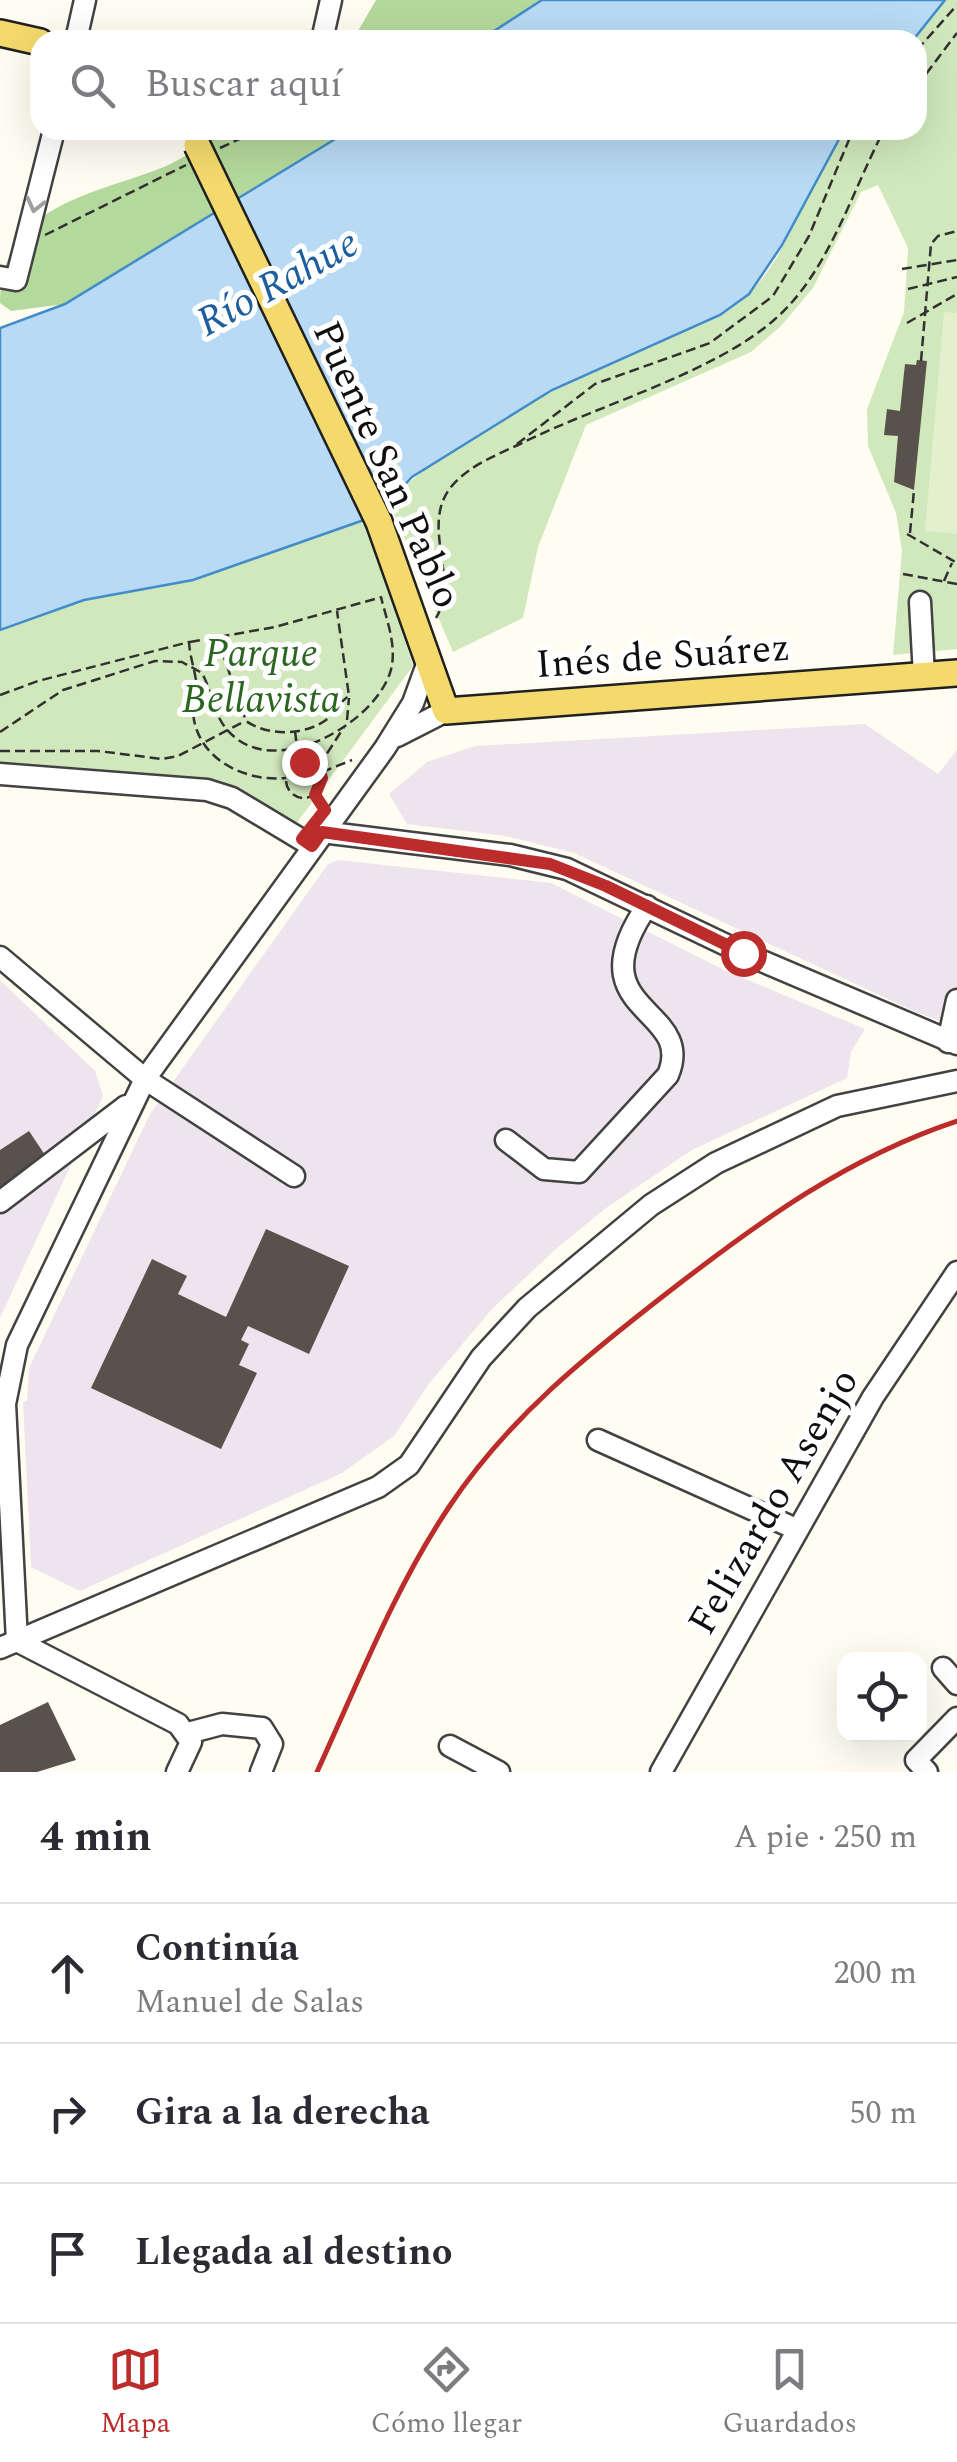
<!DOCTYPE html>
<html lang="es">
<head>
<meta charset="utf-8">
<style>
  body { margin:0; font-family:Spectral,serif; background:#f7f7f7; color:#2b2b33 }
  .controls { position:absolute; right:30px; bottom:30px; display:grid; overflow:hidden; border-radius:20px; box-shadow:0 10px 40px #0002 }
  .controls button { width:90px; height:90px; display:grid; place-items:center; padding:0; border:0; border-bottom:2px solid #e1e1e2; background:#fff; color:#2b2b33; font:50px sans-serif }
  .stop { position:absolute; width:30px; height:30px; margin:-22px; border:8px solid #bb2c2b; border-radius:50%; background:#fff }
  .stop.end { background:#bb2c2b; border-color:#fff; box-shadow:0 2px 10px #0008 }
  .list { margin:0; padding:0; list-style:none }
  h2 { display:flex; justify-content:space-between; align-items:center; height:130px; margin:0; padding:0 40px; font-size:42px }
  h2 small { font-size:32px; font-weight:400; color:#7c7c81 }
  .list li { display:grid; grid-template-columns:65px 1fr auto; gap:30px; align-items:center; box-sizing:border-box; height:140px; padding:0 40px; border-top:2px solid #e1e1e2 }
  .list b { display:block; font-size:38px; white-space:nowrap }
  .list p { margin:0; font-size:32px; white-space:nowrap; color:#7c7c81 }
  .list em { font-size:32px; font-style:normal; color:#7c7c81 }
  .icon { flex:none; width:55px; height:55px; fill:none; stroke:currentColor; stroke-width:2; stroke-linecap:round; stroke-linejoin:round }
  .map { position:relative; flex:none; width:957px; height:1772px; overflow:hidden }
  .search { position:absolute; background:#fff; box-shadow:0 10px 40px #0002; left:30px; right:30px; top:30px; height:110px; display:flex; align-items:center; gap:25px; box-sizing:border-box; padding:0 35px; border-radius:30px; color:#7c7c81; font-size:38px }
  .sheet { height:550px; background:#fff }
  nav { display:flex; justify-content:space-around; align-items:center; box-sizing:border-box; height:140px; border-top:2px solid #e1e1e2; background:#fff; font-size:28px; color:#7c7c81 }
  nav a { display:grid; justify-items:center; gap:5px }
  nav .on { color:#bb2c2b }
  .map>svg:first-child { display:block }
  .industrial { fill:#ede4ed }
  .green { fill:#d1e8bc }
  .forest { fill:#b4d99c }
  .pitch { fill:#e2f0cd }
  .water { fill:#b8daf4; stroke:#418cc9; stroke-width:2.5 }
  .building { fill:#58514c }
  .lines { fill:none; stroke-linecap:round; stroke-linejoin:round }
  .minor-casing { stroke:#424242; stroke-width:25 }
  .major-casing { stroke:#202020; stroke-width:30 }
  .path { stroke:#313131; stroke-width:2.5; stroke-dasharray:10 5; stroke-linecap:butt }
  .minor { stroke:#fff; stroke-width:20 }
  .major { stroke:#f4da6d; stroke-width:25 }
  .rail { stroke:#bb2c2b; stroke-width:5 }
  .major-bridge-casing { stroke:#202020; stroke-width:30; stroke-linecap:butt }
  .major-bridge { stroke:#f4da6d; stroke-width:25 }
  .oneway { stroke:#9f9f9f }
  .route { stroke:#bb2c2b; stroke-width:12 }
  .labels { text-anchor:middle; dominant-baseline:central; stroke-width:10; stroke-linejoin:round; paint-order:stroke }
  .street-label { font-size:40px; fill:#0f0f0f; stroke:#fff }
  .park-label { font-size:40px; font-style:italic; fill:#2b6621; stroke:#fff }
  .water-label { font-size:42px; font-style:italic; fill:#1c5e9e; stroke:#fff }
</style>
</head>
<body>
<div class="map">
<svg width="957" height="1772" viewBox="0 0 957 1772">
  <rect width="100%" height="100%" fill="#fffdf2"/>
  <!-- industrial -->
  <g class="industrial">
    <polygon points="865,724 938,774 957,750 957,1027 918,1013 574,853 506,836 407,824 389,794 427,762 475,746"/>
    <polygon points="338,860 551,883 724,970 865,1029 851,1052 847,1078 692,1150 606,1208 557,1248 492,1309 428,1385 394,1436 342,1473 80,1591 31,1567 23,1402 27,1400 29,1368 150,1114 328,864"/>
    <polygon points="0,980 95,1071 103,1096 0,1318"/>
  </g>
  <!-- green -->
  <g class="green">
    <path d="M945,0H957V649L893,655L902,551L896,513L868,446L867,409L904,312L908,248L878,185L861,192L813,288L782,325L751,352L586,425L538,547L523,618L453,652L389,502C450,437 573,380 655,342C685,327 725,319 749,294C793,249 807,180 844,130H917V40H913Z"/>
    <polygon points="361,521 374,544 413,666 293,828 212,783 0,767 0,630 84,600 193,580"/>
  </g>
  <!-- forest -->
  <g class="forest">
    <polygon points="376,0 542,0 480,40 360,40 358,31"/>
    <path d="M223,130H350L65,304L11,311L0,303C0,205 93,195 164,167C184,159 204,142 223,130Z"/>
  </g>
  <!-- pitch -->
  <polygon class="pitch" points="944,312 957,313 957,534 925,531"/>
  <!-- water -->
  <g class="water">
    <polygon points="542,0 945,0 913,40 480,40"/>
    <polygon points="350,130 844,130 782,245 749,294 720,315 552,390 412,477 389,502 361,521 193,580 84,600 0,630 0,328 65,304"/>
  </g>
  <!-- building -->
  <g class="building">
    <polygon points="917,360 927,361 914,490 894,482 898,436 884,435 887,409 900,411 905,364 916,365"/>
    <polygon points="29,1131 47,1158 0,1190 0,1150"/>
    <polygon points="266,1229 349,1266 309,1354 248,1326 241,1340 249,1344 239,1365 257,1373 221,1449 91,1388 152,1259 187,1276 178,1294 226,1317"/>
    <polygon points="48,1702 76,1760 37,1772 0,1772 0,1725"/>
  </g>
  <g class="lines">
    <!-- minor casing -->
    <g class="minor-casing">
      <g id="minor">
        <polyline points="76,40 85,0"/>
        <polyline points="322,40 331,0"/>
        <polyline points="0,277 16,280 54,130"/>
        <polyline points="920,602 924,676"/>
        <polyline points="397,736 446,711"/>
        <polyline points="0,774 207,790 232,798 312,846"/>
        <polyline points="322,832 510,855 567,869 743,953 957,1044"/>
        <polyline points="0,957 145,1079 294,1176"/>
        <polyline points="948,1042 957,1000"/>
        <path d="M506,1140L544,1169L579,1172L668,1075C697,1006 573,1014 647,906"/>
        <polyline points="0,1202 126,1106"/>
        <polyline points="598,1440 796,1529"/>
        <polyline points="17,1641 5,1404 17,1345 145,1079 385,748 413,703 429,659"/>
        <polyline points="17,1641 178,1724 191,1742 177,1772"/>
        <polyline points="0,1648 378,1487 409,1465 481,1358 527,1308 651,1205 716,1163 837,1106 957,1081"/>
        <polyline points="943,1668 957,1684"/>
        <polyline points="188,1733 222,1724 262,1728 272,1744 261,1772"/>
        <polyline points="450,1746 499,1772"/>
        <polyline points="661,1772 873,1397 957,1272"/>
        <polyline points="927,1772 916,1760 957,1718"/>
      </g>
    </g>
    <!-- major casing -->
    <g class="major-casing">
      <g id="major">
        <polyline points="0,33 40,42"/>
        <polyline points="379,522 446,711 957,673"/>
      </g>
    </g>
    <!-- path -->
    <g class="path">
      <polyline points="94,36 117,40"/>
      <polyline points="917,50 957,5"/>
      <polyline points="917,86 957,33"/>
      <polyline points="220,148 259,130"/>
      <polyline points="45,235 186,165"/>
      <polyline points="902,269 957,260"/>
      <polyline points="908,289 957,277"/>
      <polyline points="907,323 957,294"/>
      <polyline points="921,361 931,244 938,236 957,231"/>
      <polyline points="517,444 595,384 710,343 773,296 809,236 853,130"/>
      <polyline points="910,533 914,490"/>
      <polyline points="907,534 957,563"/>
      <polyline points="903,574 957,584"/>
      <polyline points="944,581 952,563"/>
      <path d="M436,618C460,578 420,526 451,487C469,465 497,455 522,443C598,405 712,374 774,320C828,274 852,191 884,130"/>
      <path d="M217,637L246,721C267,736 304,736 326,720C335,713 339,702 349,696L337,611"/>
      <polyline points="190,642 275,627 382,597"/>
      <path d="M0,695L38,681L189,642C190,658 196,673 197,689C198,699 192,709 194,720C202,762 248,782 286,778"/>
      <polyline points="347,720 349,698"/>
      <polyline points="295,731 299,763"/>
      <path d="M0,732L63,690L155,661L182,662L202,673C215,697 212,720 237,739C284,774 373,723 390,673C398,648 387,622 381,597"/>
      <polyline points="0,751 98,751 162,759 178,756 245,721"/>
      <circle cx="304" cy="780" r="18"/>
      <polyline points="319,766 344,727"/>
      <polyline points="322,772 352,760"/>
    </g>
    <!-- minor -->
    <use href="#minor" class="minor"/>
    <!-- major -->
    <use href="#major" class="major"/>
    <!-- rail -->
    <path class="rail" d="M317,1772C358,1683 394,1589 449,1507C508,1418 587,1355 671,1290C760,1221 848,1157 957,1121"/>
    <!-- major-bridge casing -->
    <g class="major-bridge-casing">
      <polyline id="major-bridge" points="197,145 379,522"/>
    </g>
    <!-- major-bridge -->
    <use href="#major-bridge" class="major-bridge"/>
  </g>
  <!-- one-way arrows -->
  <defs><path id="oneway-chevron" d="M-2-3.5L2.5 0L-2 3.5" fill="none" stroke-width="1.6" stroke-linecap="round" stroke-linejoin="round" transform="scale(2.5)"/></defs>
  <use class="oneway" href="#oneway-chevron" transform="translate(35 205) rotate(104)"/>
  <g class="lines">
    <!-- route -->
    <polyline class="route" points="304,762 318,768 322,778 315,795 325,810 302,839 312,846 322,832 550,864 606,886 743,953"/>
  </g>
  <g class="labels">
    <!-- street labels -->
    <g class="street-label">
      <text transform="translate(386 465) rotate(66)">Puente San Pablo</text>
      <text transform="translate(663 657) rotate(-4)">Inés de Suárez</text>
      <text transform="translate(774 1502) rotate(-60)">Felizardo Asenjo</text>
    </g>
    <!-- park labels -->
    <g class="park-label">
      <text x="261" y="654">Parque<tspan x="261" dy="46">Bellavista</tspan></text>
    </g>
    <!-- water labels -->
    <g class="water-label">
      <text transform="translate(278 283) rotate(-29)">Río Rahue</text>
    </g>
  </g>
</svg>
<div class="controls">
<button><svg class="icon" aria-label="locate" viewBox="0 0 24 24"><circle cx="12" cy="12" r="6"/><path d="M12 2v4M12 18v4M2 12h4M18 12h4"/></svg></button>
</div>
<div class="stop" style="left:743px;top:953px"></div>
<div class="stop end" style="left:304px;top:762px"></div>
<div class="search"><svg class="icon" aria-label="search" viewBox="0 0 24 24"><circle cx="10" cy="10" r="6"/><path d="M15 15l6 6"/></svg>Buscar aquí</div>
</div>
<section class="sheet">
<h2>4 min<small>A pie · 250 m</small></h2>
<ul class="list">
<li><svg class="icon" aria-label="ahead" viewBox="0 0 24 24"><path d="M12 20V5M6 11l6-6 6 6"/></svg><div><b>Continúa</b><p>Manuel de Salas</p></div><em>200 m</em></li>
<li><svg class="icon" aria-label="right" viewBox="0 0 24 24"><path d="M7 20v-9h11M14 6l5 5-5 5"/></svg><div><b>Gira a la derecha</b></div><em>50 m</em></li>
<li><svg class="icon" aria-label="arrive" viewBox="0 0 24 24"><path d="M6 21V4h12l-3 4 3 4H6"/></svg><div><b>Llegada al destino</b></div></li>
</ul>
</section>
<nav>
<a class="on"><svg class="icon" aria-label="map" viewBox="0 0 24 24"><path d="M3 6l6-2 6 2 6-2v14l-6 2-6-2-6 2zM9 4v14M15 6v14"/></svg>Mapa</a>
<a><svg class="icon" aria-label="directions" viewBox="0 0 24 24"><path d="M12 3l9 9-9 9-9-9zM9 14v-3h6M13 9l2 2-2 2"/></svg>Cómo llegar</a>
<a><svg class="icon" aria-label="saved" viewBox="0 0 24 24"><path d="M7 4h10v16l-5-4-5 4z"/></svg>Guardados</a>
</nav>
</body>
</html>
